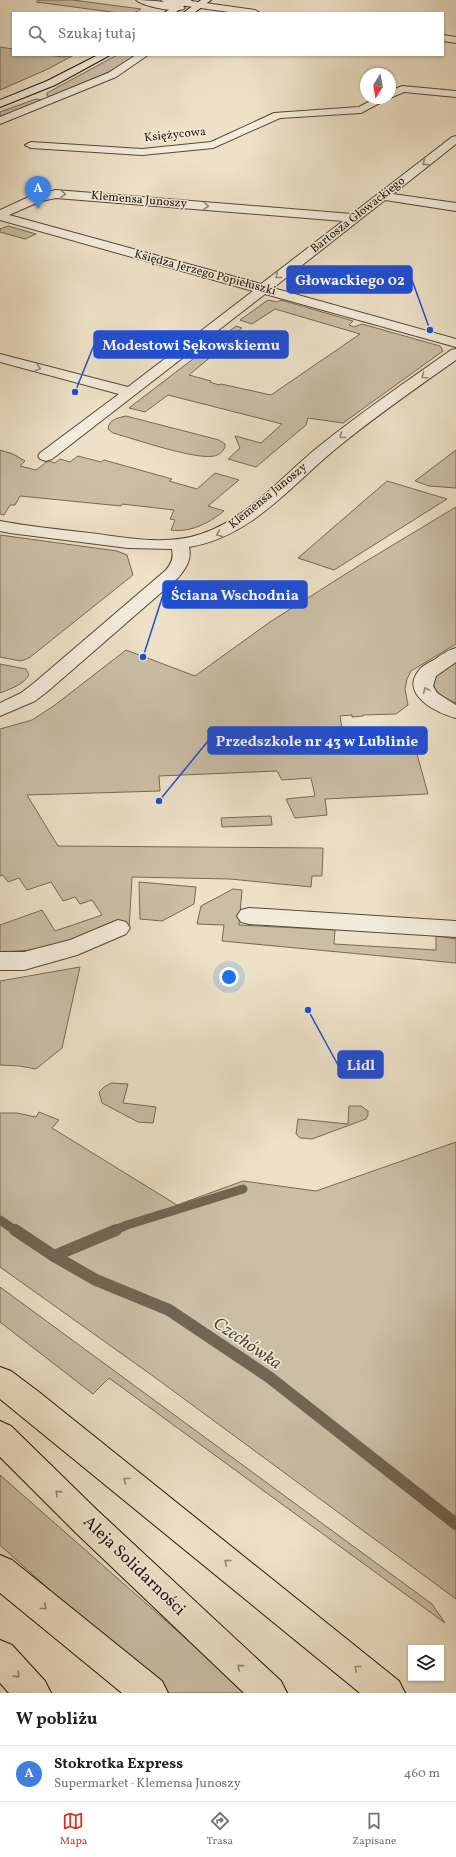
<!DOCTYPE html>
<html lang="pl">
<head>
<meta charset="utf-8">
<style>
  body { margin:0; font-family:Vollkorn,serif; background:#f6f6f6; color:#202124 }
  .controls { position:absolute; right:12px; bottom:12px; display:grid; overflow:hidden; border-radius:0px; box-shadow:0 1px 3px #0004 }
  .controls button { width:36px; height:36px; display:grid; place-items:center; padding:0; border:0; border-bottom:1px solid #e0e0e0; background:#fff; color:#202124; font:20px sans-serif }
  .compass { position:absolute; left:360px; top:68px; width:36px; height:36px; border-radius:50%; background:#fff; box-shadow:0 1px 3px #0004; rotate:191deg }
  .you { position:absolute; left:229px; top:977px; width:14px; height:14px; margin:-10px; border:3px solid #fff; border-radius:50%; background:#1a73e8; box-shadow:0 0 0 6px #1a73e833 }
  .badge { display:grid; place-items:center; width:26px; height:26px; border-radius:50%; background:#d93025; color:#fff; font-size:13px; font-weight:700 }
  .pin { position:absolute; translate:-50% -33px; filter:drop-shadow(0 1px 2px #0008) }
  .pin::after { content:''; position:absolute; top:21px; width:14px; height:12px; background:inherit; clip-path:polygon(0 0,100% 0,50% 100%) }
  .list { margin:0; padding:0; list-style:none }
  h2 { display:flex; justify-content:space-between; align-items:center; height:52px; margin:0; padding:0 16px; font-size:17px }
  h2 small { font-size:13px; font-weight:400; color:#757577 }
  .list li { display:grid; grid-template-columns:26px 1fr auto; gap:12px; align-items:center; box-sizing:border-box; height:56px; padding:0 16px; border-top:1px solid #e0e0e0 }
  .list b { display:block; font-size:15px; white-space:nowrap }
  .list p { margin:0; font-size:13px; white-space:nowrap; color:#757577 }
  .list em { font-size:13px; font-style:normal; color:#757577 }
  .icon { flex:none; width:22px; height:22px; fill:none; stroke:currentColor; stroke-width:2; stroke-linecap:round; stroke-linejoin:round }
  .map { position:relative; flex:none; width:456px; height:1693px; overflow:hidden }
  .search { position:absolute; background:#fff; box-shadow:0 1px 3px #0004; left:12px; right:12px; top:12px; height:44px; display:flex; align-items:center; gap:10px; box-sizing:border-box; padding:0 14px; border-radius:0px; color:#757577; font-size:15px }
  .sheet { height:108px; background:#fff }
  nav { display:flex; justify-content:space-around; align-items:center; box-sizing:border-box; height:56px; border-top:1px solid #e0e0e0; background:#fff; font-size:11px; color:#757577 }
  nav a { display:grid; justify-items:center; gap:2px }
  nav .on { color:#d93025 }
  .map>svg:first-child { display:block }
  .green { fill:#cabea6; stroke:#756a56 }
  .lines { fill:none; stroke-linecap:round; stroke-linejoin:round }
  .stream-far1 { stroke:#716653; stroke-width:9 }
  .stream { stroke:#716653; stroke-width:12 }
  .minor-casing { stroke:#534937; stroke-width:2 }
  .tertiary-casing { stroke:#534937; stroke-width:2 }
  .secondary-casing { stroke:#201607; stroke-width:2 }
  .primary-casing { stroke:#201607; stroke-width:2 }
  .minor { fill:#f3ecdb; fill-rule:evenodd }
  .tertiary { fill:#f3ecdb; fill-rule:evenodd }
  .secondary { fill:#f3ecdb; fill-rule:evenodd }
  .primary { fill:#ede1c7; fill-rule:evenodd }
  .oneway { stroke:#948c7c }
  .oneway2 { stroke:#918671 }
  .labels { text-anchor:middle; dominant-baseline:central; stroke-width:3; stroke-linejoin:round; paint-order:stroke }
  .far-street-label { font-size:12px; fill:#201607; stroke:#f3ecdb }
  .near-street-label { font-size:17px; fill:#201607; stroke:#f3ecdb }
  .near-water-label { font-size:18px; font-style:italic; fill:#564c3a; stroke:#f3ecdb }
  .leader { fill:none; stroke:#1d4ed8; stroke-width:1.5 }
  .callout-dot { fill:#1d4ed8; stroke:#f3ecdb; stroke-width:1.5 }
  .callout { fill:#1d4ed8; stroke:#1d4ed8; stroke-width:1.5 }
  .callout-label { font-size:15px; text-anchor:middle; font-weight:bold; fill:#fff }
</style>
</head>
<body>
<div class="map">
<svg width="456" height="1693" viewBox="0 0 456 1693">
  <rect width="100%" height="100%" fill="#ede1c7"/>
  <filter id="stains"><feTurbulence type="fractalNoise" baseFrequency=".005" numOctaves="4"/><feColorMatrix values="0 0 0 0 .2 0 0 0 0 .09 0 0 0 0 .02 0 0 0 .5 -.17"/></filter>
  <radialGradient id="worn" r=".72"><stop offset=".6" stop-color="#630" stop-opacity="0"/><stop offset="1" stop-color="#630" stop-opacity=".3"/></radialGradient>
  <!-- green -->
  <g class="green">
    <polygon points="39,0 73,0 141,9 134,13 119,13 36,2"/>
    <polygon points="0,47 13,49 13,55 50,55 62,57 74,55 48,69 0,90"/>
    <path d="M117,55H132V58L116,69L68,89C64,94 53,97 47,96V93Z"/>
    <polygon points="36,99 42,100 16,112 0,116 0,112"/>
    <polygon points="8,226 36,234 25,239 0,232 0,229"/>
    <polygon points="268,300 277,302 281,300 353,321 349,325 354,327 362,324 440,346 443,351 343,423 308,418 306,425 256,467 228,459 240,448 235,436 261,443 282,424 168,395 145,412 129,408 236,326 242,328 212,351 213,355 189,375 211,381 210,382 219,385 221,384 271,395 360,334 275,309 252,324 240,320"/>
    <path d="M126,416L219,440L225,444V447C223,452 219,455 214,456C195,460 135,439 113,433L108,429C109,419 118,418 126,416Z"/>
    <path d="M0,450L13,454L25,461L20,466L36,470L48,461L55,463L60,459L70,462L78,456L101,462L104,460L172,479L169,481L197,489L215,473L239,480L208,506L224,511C209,523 190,533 171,530L175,520L170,519L174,510L122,504L121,506L20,496L15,505H10L4,515L0,514Z"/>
    <polygon points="456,450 456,488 429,486 415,481"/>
    <polygon points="387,481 447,499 334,570 298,558"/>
    <polygon points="456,507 456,644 411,671 407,679 405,689 408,705 396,714 363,715 363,716 352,717 352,715 340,716 346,754 417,754 428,794 325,799 327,815 295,818 286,799 315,796 311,778 282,780 277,771 159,776 160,791 27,795 58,846 323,848 322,876 312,876 311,887 230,879 132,877 129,930 33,950 0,952 0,925 42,910 55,931 102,915 92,900 80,904 75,897 63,901 51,882 27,890 19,878 8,882 3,875 0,876 0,729 32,720 55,705 126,650 195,676 270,622 363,563"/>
    <polygon points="0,535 117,551 127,555 133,575 29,658 21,661 0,657"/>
    <path d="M456,660V703C446,699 437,695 433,684L435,674Z"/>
    <path d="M0,664L26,669L29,675C23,685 10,689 0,693Z"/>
    <polygon points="271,816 272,825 222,827 221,818"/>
    <polygon points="139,882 196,887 194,904 162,921 140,919"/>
    <polygon points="233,889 242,890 239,925 335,930 334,944 436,950 436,936 456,939 456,963 222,941 224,925 197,924 201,906"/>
    <polygon points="80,967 62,1048 36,1069 20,1066 0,1065 0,981"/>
    <polygon points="111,1083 128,1084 123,1103 156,1107 153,1123 138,1122 102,1103 99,1092 104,1087"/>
    <polygon points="349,1106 361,1106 368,1111 368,1115 366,1119 312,1139 300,1138 296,1134 298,1119 348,1124"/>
    <polygon points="39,1112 59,1120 52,1128 177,1205 243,1181 316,1191 456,1142 456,1599 153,1376 0,1267 0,1113 17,1113 36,1117"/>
    <polygon points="0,1287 432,1604 445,1623 109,1378 93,1394 0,1322"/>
    <polygon points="0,1475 248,1693 164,1693 0,1545"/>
  </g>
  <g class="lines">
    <!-- stream-far1 -->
    <g class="stream-far1">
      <polyline points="0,1220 16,1231"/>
      <polyline points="113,1231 127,1225 243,1189"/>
    </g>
    <!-- stream -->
    <g class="stream">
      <polyline points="15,1230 54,1256 96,1280 169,1310 269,1377 456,1524"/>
      <polyline points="54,1256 116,1230"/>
    </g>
    <!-- minor casing -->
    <g class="minor-casing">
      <g id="minor">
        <polygon points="136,55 148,55 116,77 0,124 0,117 108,73"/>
        <polygon points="402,86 456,91 456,97 404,92 390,98 389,98 390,91"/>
        <polygon points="376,98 389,98 361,113 280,118 213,148 142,155 31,148 25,145 31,142 142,149 211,142 274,113 359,107"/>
        <path d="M456,136V144L393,194L456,203V211L385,200L273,288L456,339V347L265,294L52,459L46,461L40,459L38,456L40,453L119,394L0,362V354L128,387L253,291L0,220V210L33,195L56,190L352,214L452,137ZM56,198L343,221L261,284L9,215L41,201Z"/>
        <path d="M456,349V360C416,388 376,416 338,447C292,484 252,537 189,547C192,560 186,568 178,578L48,691L35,701L0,716V703L21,693L34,683L166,570C171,564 174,558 172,549L128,548L10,533L0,531V521C27,526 54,529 81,532C119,536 163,547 201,534C247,519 280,478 317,448C360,413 406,382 451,350Z"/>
        <path d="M456,648V662L436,676L433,686L437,693L456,705V718C436,713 397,693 421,668C424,665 430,662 434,660C441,655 448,650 456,648Z"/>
        <polygon points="249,908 456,921 456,937 249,924 241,922 237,916 241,910"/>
        <polygon points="118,920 126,922 130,928 126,934 77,955 24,970 0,970 0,952 24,952 70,940"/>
      </g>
    </g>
    <!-- tertiary casing -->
    <g class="tertiary-casing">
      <g id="tertiary">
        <path d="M136,0C146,0 178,2 185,8C179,14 142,6 136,0Z"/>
        <polygon points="161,0 184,0 255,10 260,13 236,13 165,3"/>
        <polygon points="443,35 456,37 456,43 443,41"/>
      </g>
    </g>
    <!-- secondary casing -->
    <g class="secondary-casing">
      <g id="secondary">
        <polygon points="182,0 192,0 175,13 164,13"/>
        <polygon points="201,0 211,0 194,13 183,13"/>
        <polygon points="98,55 110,55 55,85 0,107 0,100 47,81"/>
      </g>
    </g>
    <!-- primary casing -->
    <g class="primary-casing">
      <g id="primary">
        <polygon points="0,1367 11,1371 39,1392 399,1681 405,1693 360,1693 0,1399"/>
        <polygon points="0,1421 11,1426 97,1510 281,1681 287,1693 244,1693 75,1532 0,1457"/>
        <polygon points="0,1555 12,1560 162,1681 168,1693 122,1693 0,1593"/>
        <polygon points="0,1640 12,1645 45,1681 51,1693 9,1693 0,1683"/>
      </g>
    </g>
    <!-- minor -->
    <use href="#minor" class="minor"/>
    <!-- tertiary -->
    <use href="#tertiary" class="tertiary"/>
    <!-- secondary -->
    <use href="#secondary" class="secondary"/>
    <!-- primary -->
    <use href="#primary" class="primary"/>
  </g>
  <!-- one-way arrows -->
  <defs><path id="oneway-chevron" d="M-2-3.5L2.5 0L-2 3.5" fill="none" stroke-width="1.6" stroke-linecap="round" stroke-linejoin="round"/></defs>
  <g class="oneway">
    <use href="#oneway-chevron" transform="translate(425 163) rotate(143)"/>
    <use href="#oneway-chevron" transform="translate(63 194) rotate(2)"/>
    <use href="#oneway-chevron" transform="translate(206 206) rotate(5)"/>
    <use href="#oneway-chevron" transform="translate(278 276) rotate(142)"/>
    <use href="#oneway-chevron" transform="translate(38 368) rotate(15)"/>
    <use href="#oneway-chevron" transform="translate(424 376) rotate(145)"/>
    <use href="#oneway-chevron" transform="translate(342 436) rotate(142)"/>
    <use href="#oneway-chevron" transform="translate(219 534) rotate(157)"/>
    <use href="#oneway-chevron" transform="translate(426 690) rotate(-114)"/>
  </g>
  <g class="oneway2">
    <use href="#oneway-chevron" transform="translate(126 1480) rotate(-141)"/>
    <use href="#oneway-chevron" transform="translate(58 1493) rotate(-136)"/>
    <use href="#oneway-chevron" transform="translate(227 1562) rotate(-141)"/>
    <use href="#oneway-chevron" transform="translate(44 1607) rotate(39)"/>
    <use href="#oneway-chevron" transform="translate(240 1667) rotate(-138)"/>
    <use href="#oneway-chevron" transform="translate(357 1668) rotate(-141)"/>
    <use href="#oneway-chevron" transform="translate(17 1675) rotate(47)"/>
  </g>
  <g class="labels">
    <!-- far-street labels -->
    <g class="far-street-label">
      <text transform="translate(175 135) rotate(-6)">Księżycowa</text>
      <text transform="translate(139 200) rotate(5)">Klemensa Junoszy</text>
      <text transform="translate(358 215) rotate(-38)">Bartosza Głowackiego</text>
      <text transform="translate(205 273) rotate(15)">Księdza Jerzego Popiełuszki</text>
      <text transform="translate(268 496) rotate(-39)">Klemensa Junoszy</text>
    </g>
    <!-- near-street labels -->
    <g class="near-street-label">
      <text transform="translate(134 1566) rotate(44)">Aleja Solidarności</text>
    </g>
    <!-- near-water labels -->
    <g class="near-water-label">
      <text transform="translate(247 1344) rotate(34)">Czechówka</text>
    </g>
  </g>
  <!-- callouts -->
  <path class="leader" d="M430 330L412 280M75 392L94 345M143 657L163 595M159 801L208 741M308 1010L338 1065"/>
  <g class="callout-dot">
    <circle cx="430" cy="330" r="4"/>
    <circle cx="75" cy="392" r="4"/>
    <circle cx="143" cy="657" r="4"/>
    <circle cx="159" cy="801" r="4"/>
    <circle cx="308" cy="1010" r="4"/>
  </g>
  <g class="callout">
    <rect x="287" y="266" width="125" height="27" rx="4"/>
    <rect x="94" y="331" width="194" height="27" rx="4"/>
    <rect x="163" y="581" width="144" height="27" rx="4"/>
    <rect x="208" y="727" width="219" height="27" rx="4"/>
    <rect x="338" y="1051" width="45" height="27" rx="4"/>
  </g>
  <g class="callout-label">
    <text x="350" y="285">Głowackiego 02</text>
    <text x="191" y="350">Modestowi Sękowskiemu</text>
    <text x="235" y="600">Ściana Wschodnia</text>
    <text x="317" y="746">Przedszkole nr 43 w Lublinie</text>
    <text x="361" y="1070">Lidl</text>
  </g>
  <rect width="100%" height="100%" filter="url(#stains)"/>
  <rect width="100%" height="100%" fill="url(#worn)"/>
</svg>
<div class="controls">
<button><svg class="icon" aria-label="layers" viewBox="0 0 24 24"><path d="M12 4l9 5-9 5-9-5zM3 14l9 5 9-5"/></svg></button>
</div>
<svg class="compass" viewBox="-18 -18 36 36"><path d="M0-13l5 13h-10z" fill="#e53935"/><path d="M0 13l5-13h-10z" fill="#757577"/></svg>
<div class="you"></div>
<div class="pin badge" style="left:38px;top:209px;background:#3f7fe0">A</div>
<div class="search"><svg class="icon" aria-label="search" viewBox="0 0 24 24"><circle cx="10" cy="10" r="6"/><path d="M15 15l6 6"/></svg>Szukaj tutaj</div>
</div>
<section class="sheet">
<h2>W pobliżu<small></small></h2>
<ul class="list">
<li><span class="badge" style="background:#3f7fe0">A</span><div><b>Stokrotka Express</b><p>Supermarket · Klemensa Junoszy</p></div><em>460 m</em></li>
</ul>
</section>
<nav>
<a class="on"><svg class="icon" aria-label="map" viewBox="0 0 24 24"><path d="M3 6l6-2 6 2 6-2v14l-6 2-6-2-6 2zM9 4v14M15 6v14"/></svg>Mapa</a>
<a><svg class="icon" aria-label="directions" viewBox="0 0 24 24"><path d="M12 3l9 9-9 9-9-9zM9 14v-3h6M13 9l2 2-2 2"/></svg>Trasa</a>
<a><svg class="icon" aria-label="saved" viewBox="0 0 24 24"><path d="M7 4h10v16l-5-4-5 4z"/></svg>Zapisane</a>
</nav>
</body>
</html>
